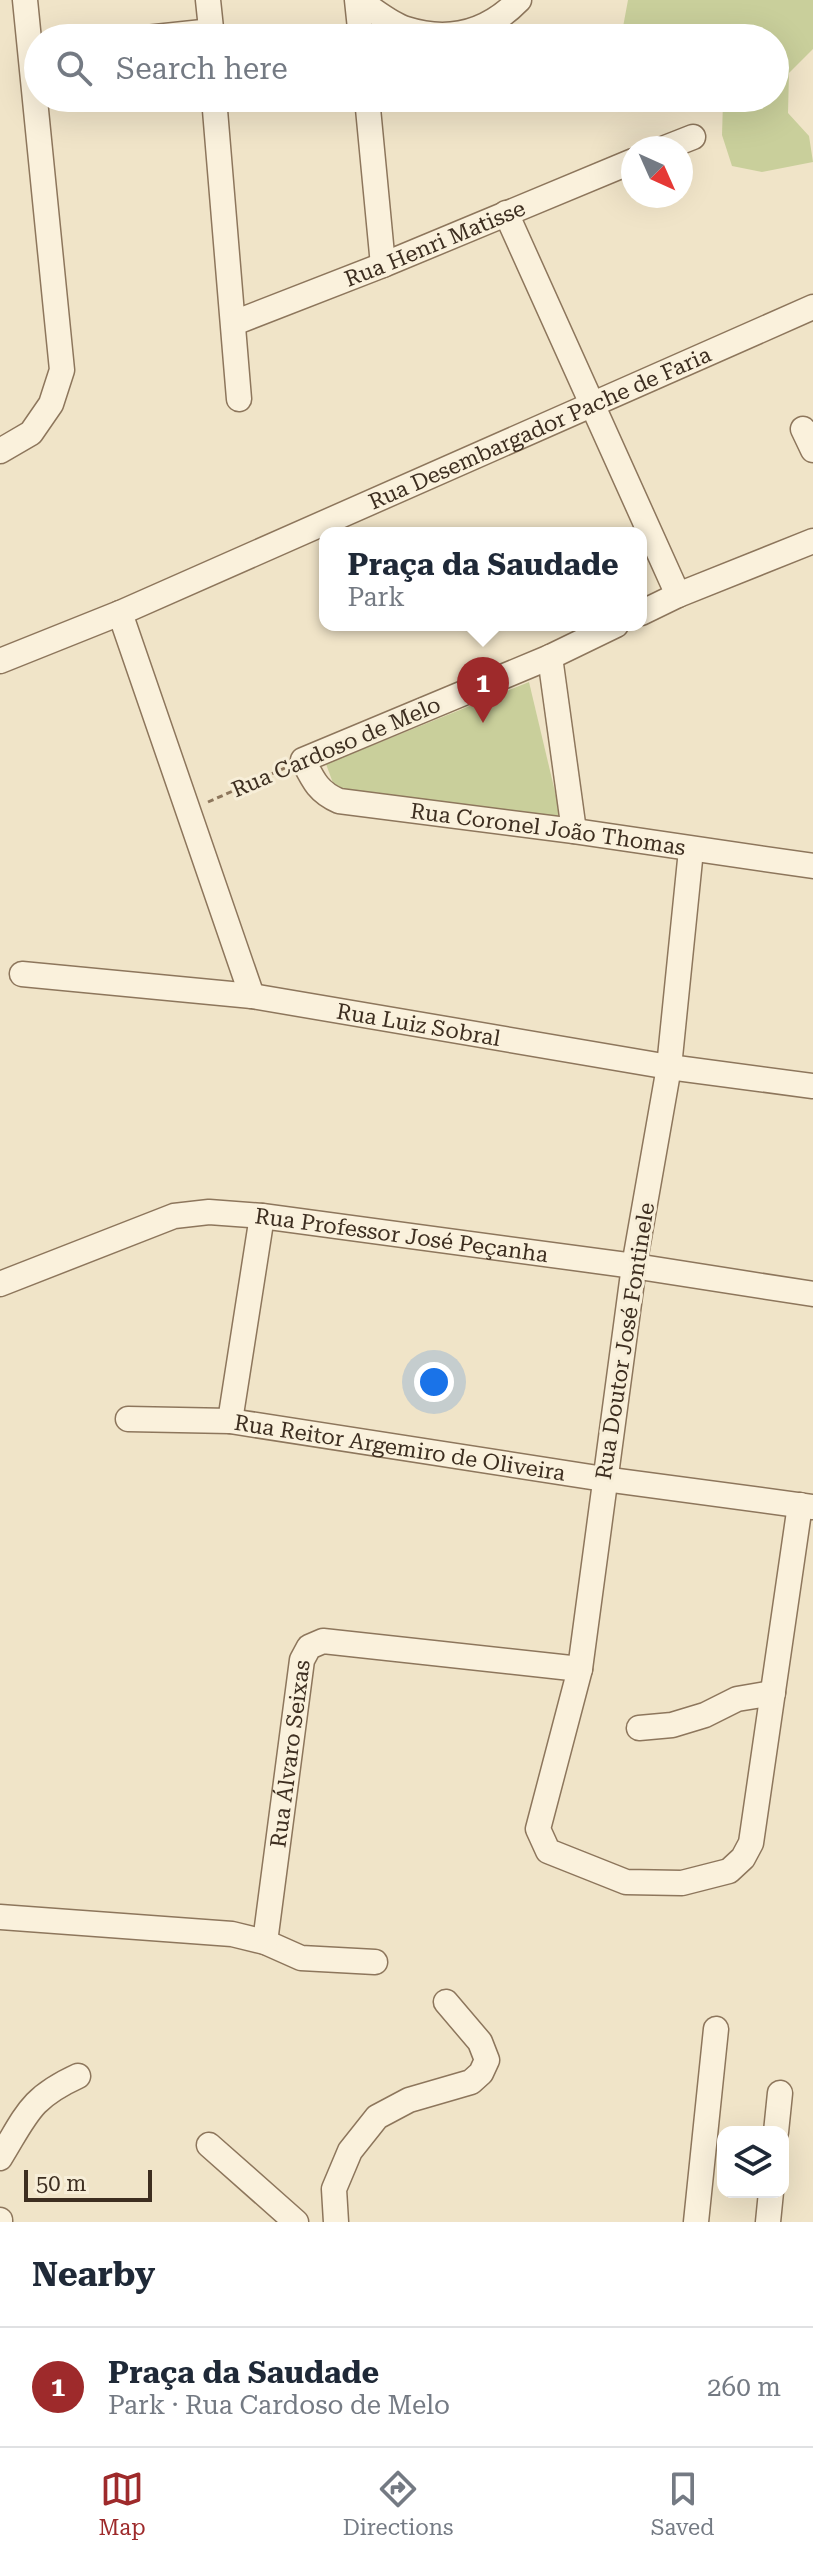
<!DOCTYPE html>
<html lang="en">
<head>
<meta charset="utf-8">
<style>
  body { margin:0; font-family:"Roboto Serif",serif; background:#f6f6f7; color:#1f2937 }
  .controls { position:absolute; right:24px; bottom:24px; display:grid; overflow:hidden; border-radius:16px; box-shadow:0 8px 32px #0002 }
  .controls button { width:72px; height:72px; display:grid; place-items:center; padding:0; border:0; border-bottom:2px solid #e0e1e3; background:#fff; color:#1f2937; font:40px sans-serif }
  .compass { position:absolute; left:621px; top:136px; width:72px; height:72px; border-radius:50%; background:#fff; box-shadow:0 8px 32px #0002; rotate:135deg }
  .scale { position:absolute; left:24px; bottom:20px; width:128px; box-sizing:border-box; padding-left:8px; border:4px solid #3d2e20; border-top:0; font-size:22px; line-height:28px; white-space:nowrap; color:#3d2e20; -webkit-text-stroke:6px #f7eed8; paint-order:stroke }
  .you { position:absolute; left:434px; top:1382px; width:28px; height:28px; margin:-20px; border:6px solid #fff; border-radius:50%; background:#1a73e8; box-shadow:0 0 0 12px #1a73e833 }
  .badge { display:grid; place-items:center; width:52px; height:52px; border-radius:50%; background:#9e2a2b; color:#fff; font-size:26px; font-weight:700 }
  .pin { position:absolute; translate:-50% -66px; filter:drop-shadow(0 2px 4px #0008) }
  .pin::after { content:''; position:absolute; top:42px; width:28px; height:24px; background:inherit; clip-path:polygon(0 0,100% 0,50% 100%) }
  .popup { position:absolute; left:319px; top:527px; width:328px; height:104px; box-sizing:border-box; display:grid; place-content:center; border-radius:16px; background:#fff; filter:drop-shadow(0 2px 6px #0005); font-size:26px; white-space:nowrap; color:#747a83 }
  .popup b { font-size:30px; color:#1f2937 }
  .popup::after { content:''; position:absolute; left:50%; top:100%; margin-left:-16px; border:16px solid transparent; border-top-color:#fff }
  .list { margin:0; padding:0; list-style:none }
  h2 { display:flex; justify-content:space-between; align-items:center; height:104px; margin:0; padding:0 32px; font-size:34px }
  h2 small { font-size:26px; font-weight:400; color:#747a83 }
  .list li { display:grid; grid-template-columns:52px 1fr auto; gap:24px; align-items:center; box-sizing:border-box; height:120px; padding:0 32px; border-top:2px solid #e0e1e3 }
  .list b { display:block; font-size:30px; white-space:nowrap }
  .list p { margin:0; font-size:26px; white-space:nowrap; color:#747a83 }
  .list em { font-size:26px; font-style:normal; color:#747a83 }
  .icon { flex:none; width:44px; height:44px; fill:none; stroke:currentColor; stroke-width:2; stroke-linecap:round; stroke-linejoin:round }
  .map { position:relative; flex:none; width:813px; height:2222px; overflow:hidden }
  .search { position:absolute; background:#fff; box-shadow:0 8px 32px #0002; left:24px; right:24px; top:24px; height:88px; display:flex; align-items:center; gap:20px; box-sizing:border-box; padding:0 28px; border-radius:44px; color:#747a83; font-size:30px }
  .sheet { height:224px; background:#fff }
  nav { display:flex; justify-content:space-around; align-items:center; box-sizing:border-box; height:112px; border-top:2px solid #e0e1e3; background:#fff; font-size:22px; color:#747a83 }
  nav a { display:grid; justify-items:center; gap:4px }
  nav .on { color:#9e2a2b }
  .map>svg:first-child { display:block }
  .green { fill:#c9cf9b }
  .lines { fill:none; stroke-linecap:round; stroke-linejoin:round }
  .minor-casing { stroke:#8d765c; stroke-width:27 }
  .path { stroke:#8d765c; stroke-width:3; stroke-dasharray:6 4; stroke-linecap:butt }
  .minor { stroke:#faf1dc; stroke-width:24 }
  .labels { text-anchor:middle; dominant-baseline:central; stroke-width:6; stroke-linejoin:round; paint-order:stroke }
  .street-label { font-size:22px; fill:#3d2e20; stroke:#f7eed8 }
</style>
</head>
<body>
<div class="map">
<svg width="813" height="2222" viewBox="0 0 813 2222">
  <rect width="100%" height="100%" fill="#f0e4c8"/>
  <!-- green -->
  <g class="green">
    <polygon points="628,0 813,0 813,49 789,73 788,113 809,136 813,162 762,172 732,166 722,135 723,102 673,105 668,98 775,98 775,38 609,38 623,27"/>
    <polygon points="529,682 561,817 337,794 326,764"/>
  </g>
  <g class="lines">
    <!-- minor casing -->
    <g class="minor-casing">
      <g id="minor">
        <polyline points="208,0 212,38"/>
        <polyline points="357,0 361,38"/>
        <path d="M358,0C373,9 390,24 406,29C450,43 488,32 519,0"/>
        <polyline points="146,38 212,31"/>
        <polyline points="214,98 239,399"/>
        <polyline points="367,98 383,265"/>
        <polyline points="665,148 693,137"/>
        <polyline points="506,213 678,595"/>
        <path id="s1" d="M234,323L383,265L633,161"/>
        <polyline points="803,429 813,450"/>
        <polyline points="0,451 31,433 51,404 62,370 25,0"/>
        <polyline points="120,613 252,996"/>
        <polyline points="641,613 678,595 813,541"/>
        <path id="s2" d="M616,625L550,657L303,760C313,780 318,792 339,801L574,831L813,866"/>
        <polyline points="550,657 574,831"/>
        <path id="s3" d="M0,661L120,613L813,307"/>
        <polyline points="691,850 669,1067 634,1266 580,1669 538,1829 548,1851 626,1882 682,1883 729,1871 743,1858 751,1843 800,1505"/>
        <path id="s4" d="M22,974L252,996L669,1067L813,1086"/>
        <path id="s5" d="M0,1284L174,1216L209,1212L262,1216L634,1266L813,1294"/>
        <path id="s6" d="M128,1419L230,1421L604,1479L813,1507"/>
        <polyline points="230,1421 262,1216"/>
        <polyline points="639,1728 672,1725 705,1715 737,1699 773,1693"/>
        <polyline points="0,1917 232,1934 265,1942 301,1958 375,1962"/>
        <path id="s7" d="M265,1942L302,1660L309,1647L323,1641L580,1669"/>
        <polyline points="776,2132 780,2093"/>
        <polyline points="209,2145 296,2222"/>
        <path d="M0,2158C27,2114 30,2098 78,2076"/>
        <polyline points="0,2220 0,2222"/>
        <polyline points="336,2222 334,2189 350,2151 377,2117 409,2100 471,2082 481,2073 487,2060 480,2042 446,2002"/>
        <polyline points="696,2222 716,2029"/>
        <polyline points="768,2222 771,2192"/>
      </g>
    </g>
    <!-- path -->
    <polyline class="path" points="208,802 285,768"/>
    <!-- minor -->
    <use href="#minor" class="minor"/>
  </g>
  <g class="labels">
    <!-- street labels -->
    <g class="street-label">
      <text stroke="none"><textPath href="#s1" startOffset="216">Rua Henri Matisse</textPath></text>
      <text stroke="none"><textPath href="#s3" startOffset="588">Rua Desembargador Pache de Faria</textPath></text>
      <text transform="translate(336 747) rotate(-23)">Rua Cardoso de Melo</text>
      <text stroke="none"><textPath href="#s2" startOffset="608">Rua Coronel João Thomas</textPath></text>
      <text stroke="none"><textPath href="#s4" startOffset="400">Rua Luiz Sobral</textPath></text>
      <text stroke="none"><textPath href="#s5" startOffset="416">Rua Professor José Peçanha</textPath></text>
      <text transform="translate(625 1341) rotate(-81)">Rua Doutor José Fontinele</text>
      <text stroke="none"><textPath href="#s6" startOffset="274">Rua Reitor Argemiro de Oliveira</textPath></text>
      <text stroke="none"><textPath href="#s7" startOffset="190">Rua Álvaro Seixas</textPath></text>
    </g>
  </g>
</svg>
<div class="controls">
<button><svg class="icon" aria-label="layers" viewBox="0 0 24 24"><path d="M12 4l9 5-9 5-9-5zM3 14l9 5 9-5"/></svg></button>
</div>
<svg class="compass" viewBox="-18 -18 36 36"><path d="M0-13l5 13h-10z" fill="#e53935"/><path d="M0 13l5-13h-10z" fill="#747a83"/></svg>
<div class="scale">50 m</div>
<div class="you"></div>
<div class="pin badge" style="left:483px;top:723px">1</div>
<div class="popup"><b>Praça da Saudade</b>Park</div>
<div class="search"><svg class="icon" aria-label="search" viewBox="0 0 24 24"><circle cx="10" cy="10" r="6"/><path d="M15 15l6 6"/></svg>Search here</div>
</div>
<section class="sheet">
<h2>Nearby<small></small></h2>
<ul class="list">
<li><span class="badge">1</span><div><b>Praça da Saudade</b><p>Park · Rua Cardoso de Melo</p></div><em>260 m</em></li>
</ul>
</section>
<nav>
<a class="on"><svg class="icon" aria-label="map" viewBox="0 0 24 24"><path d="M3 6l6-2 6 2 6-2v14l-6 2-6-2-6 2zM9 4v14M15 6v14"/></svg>Map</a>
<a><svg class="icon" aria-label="directions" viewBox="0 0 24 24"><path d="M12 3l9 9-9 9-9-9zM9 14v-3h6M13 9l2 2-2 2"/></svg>Directions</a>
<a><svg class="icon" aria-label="saved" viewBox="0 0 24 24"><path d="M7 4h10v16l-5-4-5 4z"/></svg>Saved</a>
</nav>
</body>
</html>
